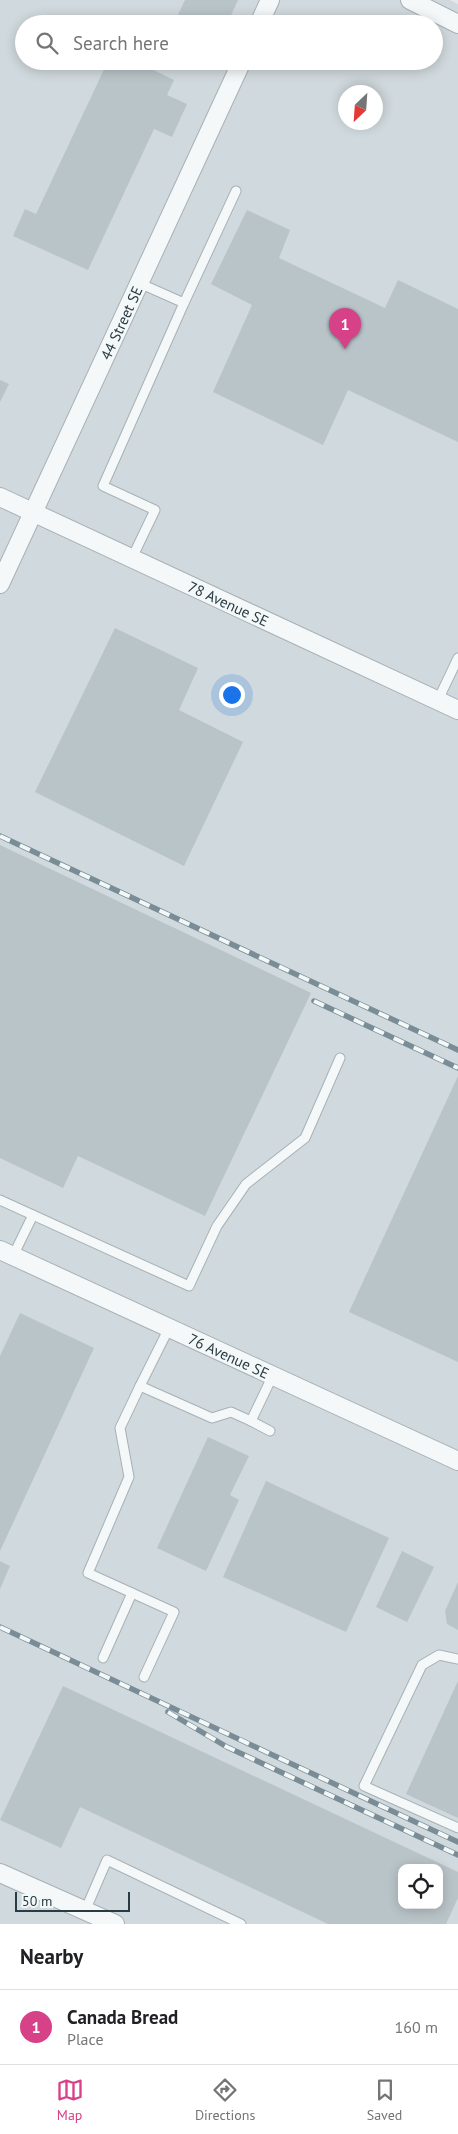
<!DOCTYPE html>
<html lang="en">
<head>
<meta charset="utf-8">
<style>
  body { margin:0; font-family:"PT Sans",sans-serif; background:#f6f6f6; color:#202124 }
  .controls { position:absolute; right:15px; bottom:15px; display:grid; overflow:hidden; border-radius:10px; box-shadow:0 2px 12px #0003 }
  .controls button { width:45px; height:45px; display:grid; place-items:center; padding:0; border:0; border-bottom:1px solid #e0e0e0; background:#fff; color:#202124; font:25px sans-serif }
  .compass { position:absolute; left:338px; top:85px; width:45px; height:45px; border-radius:50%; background:#fff; box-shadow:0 2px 12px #0003; rotate:205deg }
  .scale { position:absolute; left:15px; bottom:12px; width:115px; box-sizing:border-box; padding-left:5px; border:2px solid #293c44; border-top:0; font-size:14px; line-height:18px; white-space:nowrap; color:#293c44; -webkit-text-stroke:4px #f2f7f8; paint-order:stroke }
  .you { position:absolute; left:231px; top:694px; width:18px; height:18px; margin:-12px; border:4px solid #fff; border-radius:50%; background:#1a73e8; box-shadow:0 0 0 8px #1a73e833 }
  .badge { display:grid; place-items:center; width:32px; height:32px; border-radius:50%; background:#d64187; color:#fff; font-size:16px; font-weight:700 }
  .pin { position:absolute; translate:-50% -41px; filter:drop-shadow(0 1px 2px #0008) }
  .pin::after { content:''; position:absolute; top:26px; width:18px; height:15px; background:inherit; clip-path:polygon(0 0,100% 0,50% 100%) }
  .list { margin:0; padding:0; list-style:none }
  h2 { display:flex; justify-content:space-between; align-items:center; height:65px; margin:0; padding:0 20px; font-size:21px }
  h2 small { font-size:16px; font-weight:400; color:#757577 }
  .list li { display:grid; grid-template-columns:32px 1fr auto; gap:15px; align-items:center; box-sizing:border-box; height:75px; padding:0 20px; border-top:1px solid #e0e0e0 }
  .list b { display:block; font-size:19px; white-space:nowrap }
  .list p { margin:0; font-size:16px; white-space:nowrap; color:#757577 }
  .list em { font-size:16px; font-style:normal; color:#757577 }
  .icon { flex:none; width:28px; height:28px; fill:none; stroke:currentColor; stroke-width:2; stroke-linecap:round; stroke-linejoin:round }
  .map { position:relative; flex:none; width:458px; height:1924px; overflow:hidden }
  .search { position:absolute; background:#fff; box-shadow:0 2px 12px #0003; left:15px; right:15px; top:15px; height:55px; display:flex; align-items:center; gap:12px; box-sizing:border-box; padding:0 18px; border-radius:28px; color:#757577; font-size:19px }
  .sheet { height:140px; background:#fff }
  nav { display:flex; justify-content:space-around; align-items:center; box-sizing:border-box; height:70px; border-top:1px solid #e0e0e0; background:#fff; font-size:14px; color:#757577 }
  nav a { display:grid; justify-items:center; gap:2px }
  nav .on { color:#d64187 }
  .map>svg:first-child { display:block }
  .built { fill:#d0d9dd; fill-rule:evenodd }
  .building { fill:#b9c4c9; fill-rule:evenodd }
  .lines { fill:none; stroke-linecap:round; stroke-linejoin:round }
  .lane-casing { stroke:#a7b1b6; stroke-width:11 }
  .street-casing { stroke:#a7b1b6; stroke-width:20 }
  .lane { stroke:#f5f8f9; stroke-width:9 }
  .street { stroke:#f5f8f9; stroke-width:18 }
  .rail-casing { stroke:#7a8d96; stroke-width:5.5 }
  .rail { stroke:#f2f7f8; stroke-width:4; stroke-dasharray:11; stroke-linecap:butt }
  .labels { text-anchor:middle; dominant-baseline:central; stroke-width:5; stroke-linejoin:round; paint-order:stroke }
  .street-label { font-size:15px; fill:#293c44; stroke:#f2f7f8 }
</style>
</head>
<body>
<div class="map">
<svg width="458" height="1924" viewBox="0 0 458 1924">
  <rect width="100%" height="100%" fill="#e2e8eb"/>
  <!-- built -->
  <path class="built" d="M0,0H450L458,4V1924H0ZM24,24H434V61H24ZM346,92H376V122H346ZM402,1868H439V1905H402Z"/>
  <!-- building -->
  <g class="building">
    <polygon points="185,0 238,0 227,24 187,24 176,19"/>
    <polygon points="108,61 135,61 174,80 167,95 187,104 172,137 154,129 88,270 13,236 25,209 36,214"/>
    <polygon points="247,210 290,230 279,258 385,308 398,280 458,309 458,442 348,390 323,445 213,392 252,305 211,284"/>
    <polygon points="0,380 9,384 0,402"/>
    <polygon points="115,628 198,668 179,710 243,742 184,866 35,792"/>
    <polygon points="0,845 311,993 205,1216 78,1156 63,1188 0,1158"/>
    <polygon points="458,1076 458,1362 349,1312"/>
    <polygon points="20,1313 94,1348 0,1551 0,1356"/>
    <polygon points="208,1437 249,1456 230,1495 239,1500 206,1571 157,1548"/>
    <polygon points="266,1481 389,1538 346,1632 223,1577"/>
    <polygon points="402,1551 434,1567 407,1622 376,1607"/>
    <polygon points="0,1561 10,1566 0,1589"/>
    <polygon points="458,1582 458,1630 447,1624 445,1611"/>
    <polygon points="458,1681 458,1818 406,1794"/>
    <path d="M63,1686L458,1872V1898L446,1924H328L80,1807L61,1848L0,1820ZM402,1868H439V1905H402Z"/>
  </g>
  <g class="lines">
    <!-- lane casing -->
    <g class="lane-casing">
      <g id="lane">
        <polyline points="139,283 184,303 236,191"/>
        <polyline points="132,558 155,510 103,486 184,303"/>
        <polyline points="438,700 458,658"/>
        <polyline points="0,1200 189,1286 217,1226 246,1184 305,1138 340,1058"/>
        <polyline points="13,1256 33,1215"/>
        <polyline points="169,1328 140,1386 212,1418 231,1412 251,1421"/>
        <polyline points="140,1386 120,1428 129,1477 88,1573 174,1612 144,1677"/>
        <polyline points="270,1431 251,1421 273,1375"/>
        <polyline points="103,1658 132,1593"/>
        <polyline points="458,1659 439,1655 422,1665 364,1786 458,1828"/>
        <polyline points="85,1911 107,1860 241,1924"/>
      </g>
    </g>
    <!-- street casing -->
    <g class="street-casing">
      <g id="street">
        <polyline points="410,0 458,24"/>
        <polyline points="259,24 270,0"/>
        <path id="s1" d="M0,497L458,710"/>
        <path id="s2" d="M0,584L242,61"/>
        <path id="s3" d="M0,1250L458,1461"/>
        <polyline points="0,1873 115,1924"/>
      </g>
    </g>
    <!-- lane -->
    <use href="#lane" class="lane"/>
    <!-- street -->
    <use href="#street" class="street"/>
    <!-- rail casing -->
    <g class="rail-casing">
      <g id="rail">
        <polyline points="0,836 458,1050"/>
        <polyline points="314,1001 458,1068"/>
        <polyline points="0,1627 458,1842"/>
        <polyline points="168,1712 227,1747 458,1855"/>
      </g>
    </g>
    <!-- rail -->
    <use href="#rail" class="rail"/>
  </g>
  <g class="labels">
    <!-- street labels -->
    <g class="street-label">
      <text stroke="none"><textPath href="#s2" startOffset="288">44 Street SE</textPath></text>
      <text stroke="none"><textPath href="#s1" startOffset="252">78 Avenue SE</textPath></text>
      <text stroke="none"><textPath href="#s3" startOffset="252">76 Avenue SE</textPath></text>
    </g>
  </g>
</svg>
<div class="controls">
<button><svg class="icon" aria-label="locate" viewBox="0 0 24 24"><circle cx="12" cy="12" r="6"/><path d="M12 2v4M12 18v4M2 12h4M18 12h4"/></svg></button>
</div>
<svg class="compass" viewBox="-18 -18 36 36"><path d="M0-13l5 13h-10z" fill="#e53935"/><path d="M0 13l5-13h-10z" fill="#757577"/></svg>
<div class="scale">50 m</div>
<div class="you"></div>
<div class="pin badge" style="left:345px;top:349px">1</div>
<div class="search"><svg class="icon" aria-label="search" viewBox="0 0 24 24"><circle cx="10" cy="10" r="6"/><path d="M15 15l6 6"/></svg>Search here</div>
</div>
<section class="sheet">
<h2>Nearby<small></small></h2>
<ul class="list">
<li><span class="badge">1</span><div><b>Canada Bread</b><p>Place</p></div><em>160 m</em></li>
</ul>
</section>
<nav>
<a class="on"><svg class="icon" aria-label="map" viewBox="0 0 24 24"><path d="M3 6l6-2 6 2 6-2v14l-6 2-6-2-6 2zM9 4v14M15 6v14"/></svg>Map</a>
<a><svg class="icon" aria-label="directions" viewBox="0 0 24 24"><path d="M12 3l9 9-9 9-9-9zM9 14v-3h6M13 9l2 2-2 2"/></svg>Directions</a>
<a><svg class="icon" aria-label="saved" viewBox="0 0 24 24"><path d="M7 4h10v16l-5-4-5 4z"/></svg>Saved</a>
</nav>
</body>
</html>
